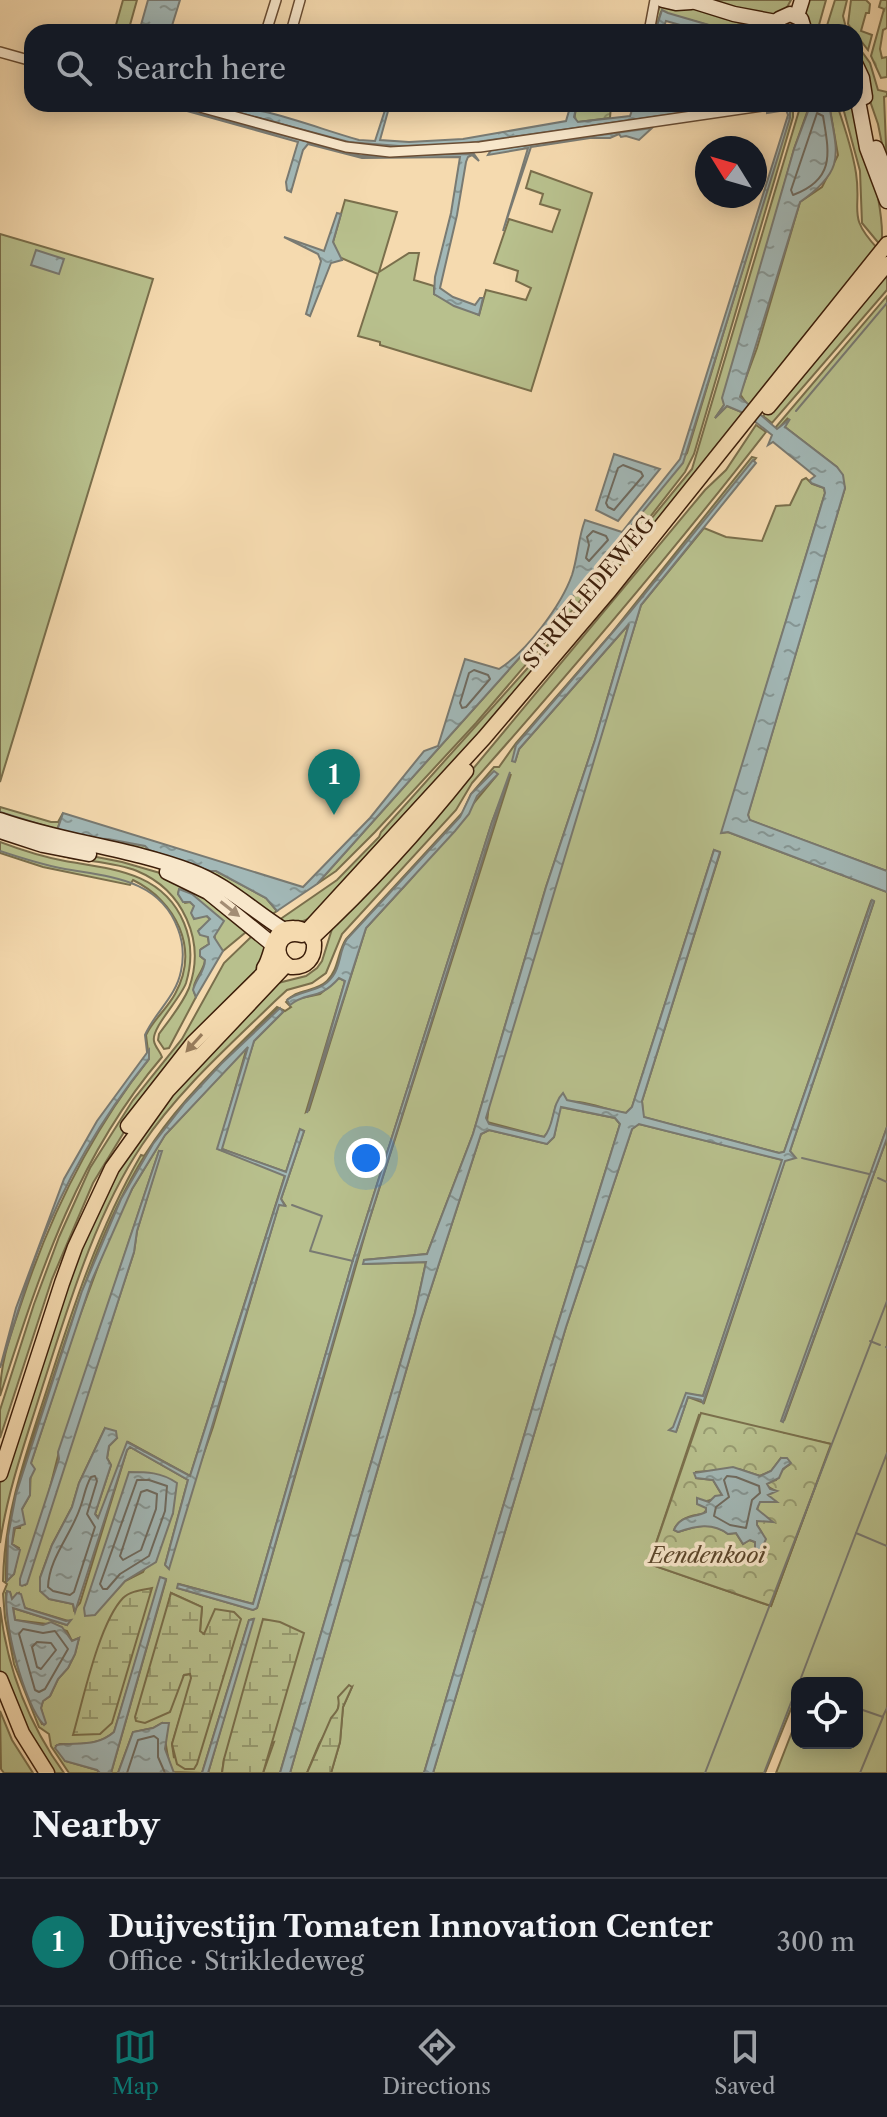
<!DOCTYPE html>
<html lang="en">
<head>
<meta charset="utf-8">
<style>
  body { margin:0; font-family:"Libre Caslon Text",serif; background:#20242c; color:#f1f3f6 }
  .controls { position:absolute; right:24px; bottom:24px; display:grid; overflow:hidden; border-radius:16px; box-shadow:0 4px 20px #0003 }
  .controls button { width:72px; height:72px; display:grid; place-items:center; padding:0; border:0; border-bottom:2px solid #363941; background:#171b24; color:#f1f3f6; font:40px sans-serif }
  .compass { position:absolute; left:695px; top:136px; width:72px; height:72px; border-radius:50%; background:#171b24; box-shadow:0 4px 20px #0003; rotate:307deg }
  .you { position:absolute; left:366px; top:1158px; width:28px; height:28px; margin:-20px; border:6px solid #fff; border-radius:50%; background:#1a73e8; box-shadow:0 0 0 12px #1a73e833 }
  .badge { display:grid; place-items:center; width:52px; height:52px; border-radius:50%; background:#0f766e; color:#fff; font-size:26px; font-weight:700 }
  .pin { position:absolute; translate:-50% -66px; filter:drop-shadow(0 2px 4px #0008) }
  .pin::after { content:''; position:absolute; top:42px; width:28px; height:24px; background:inherit; clip-path:polygon(0 0,100% 0,50% 100%) }
  .list { margin:0; padding:0; list-style:none }
  h2 { display:flex; justify-content:space-between; align-items:center; height:104px; margin:0; padding:0 32px; font-size:34px }
  h2 small { font-size:26px; font-weight:400; color:#9ea1a6 }
  .list li { display:grid; grid-template-columns:52px 1fr auto; gap:24px; align-items:center; box-sizing:border-box; height:128px; padding:0 32px; border-top:2px solid #363941 }
  .list b { display:block; font-size:30px; white-space:nowrap }
  .list p { margin:0; font-size:26px; white-space:nowrap; color:#9ea1a6 }
  .list em { font-size:26px; font-style:normal; color:#9ea1a6 }
  .icon { flex:none; width:44px; height:44px; fill:none; stroke:currentColor; stroke-width:2; stroke-linecap:round; stroke-linejoin:round }
  .map { position:relative; flex:none; width:887px; height:1773px; overflow:hidden }
  .search { position:absolute; background:#171b24; box-shadow:0 4px 20px #0003; left:24px; right:24px; top:24px; height:88px; display:flex; align-items:center; gap:20px; box-sizing:border-box; padding:0 28px; border-radius:24px; color:#9ea1a6; font-size:30px }
  .sheet { height:232px; background:#171b24 }
  nav { display:flex; justify-content:space-around; align-items:center; box-sizing:border-box; height:112px; border-top:2px solid #363941; background:#171b24; font-size:22px; color:#9ea1a6 }
  nav a { display:grid; justify-items:center; gap:4px }
  nav .on { color:#0f766e }
  .map>svg:first-child { display:block }
  .grass { fill:#b8c08d; stroke:#7a6f4c; stroke-width:2; fill-rule:evenodd }
  .forest { fill:url(#forest-crowns); stroke:#7a6f4c; stroke-width:2; fill-rule:evenodd }
  .wetland { fill:url(#wetland-marsh); stroke:#7a6f4c; stroke-width:2 }
  .water { fill:url(#water-ripples); stroke:#797a72; stroke-width:2 }
  .lines { fill:none; stroke-linecap:round; stroke-linejoin:round }
  .shore { stroke:#6f6b60; stroke-width:2 }
  .stream { stroke:#797a72; stroke-width:2 }
  .street-casing { stroke:#6a4d33; stroke-width:12 }
  .secondary-casing { stroke:#3c1e0a; stroke-width:17 }
  .primary-casing { stroke:#3c1e0a; stroke-width:17 }
  .street { stroke:#f8e7cb; stroke-width:9 }
  .secondary { stroke:#f8e7cb; stroke-width:14 }
  .primary { stroke:#f5daaf; stroke-width:14 }
  .oneway { fill:#a38d74 }
  .oneway2 { fill:#987c5c }
  .labels { text-anchor:middle; dominant-baseline:central; stroke-width:7; stroke-linejoin:round; paint-order:stroke }
  .street-label { font-size:22px; fill:#3c1e0a; stroke:#f8e7cb }
  .park-label { font-size:22px; font-style:italic; fill:#5b462b; stroke:#f8e7cb }
</style>
</head>
<body>
<div class="map">
<svg width="887" height="1773" viewBox="0 0 887 1773">
  <defs>
    <pattern id="forest-crowns" width="20" height="18" patternUnits="userSpaceOnUse" patternTransform="scale(2)"><rect width="20" height="18" fill="#b8c08d"/><path d="M2 6a3 3 0 1 1 6 0M12 15a3 3 0 1 1 6 0" fill="none" stroke="#979b71"/></pattern>
    <pattern id="wetland-marsh" width="20" height="14" patternUnits="userSpaceOnUse" patternTransform="scale(2)"><rect width="20" height="14" fill="#b8c08d"/><path d="M1 5h8M5 5V1M11 12h8M15 12V8" fill="none" stroke="#979b71"/></pattern>
    <pattern id="water-ripples" width="26" height="14" patternUnits="userSpaceOnUse" patternTransform="scale(2)"><rect width="26" height="14" fill="#a2b8b7"/><path d="M2 4q2-2 4 0t4 0M15 11q2-2 4 0t4 0" fill="none" stroke="#859593"/></pattern>
  </defs>
  <rect width="100%" height="100%" fill="#f5daaf"/>
  <filter id="stains"><feTurbulence type="fractalNoise" baseFrequency=".0025" numOctaves="4"/><feColorMatrix values="0 0 0 0 .2 0 0 0 0 .09 0 0 0 0 .02 0 0 0 .5 -.17"/></filter>
  <radialGradient id="worn" r=".72"><stop offset=".6" stop-color="#630" stop-opacity="0"/><stop offset="1" stop-color="#630" stop-opacity=".3"/></radialGradient>
  <!-- grass -->
  <g class="grass">
    <polygon points="123,0 137,0 128,32 114,32"/>
    <polygon points="700,0 791,0 785,11 773,16"/>
    <polygon points="804,0 826,0 817,32 812,32 805,21"/>
    <polygon points="835,0 847,0 843,16 847,32 825,32"/>
    <polygon points="851,0 866,0 870,4 869,13 866,13 861,31 872,35 868,50 848,24"/>
    <polygon points="660,6 687,6 768,32 733,32 661,12 657,25 653,24"/>
    <polygon points="855,42 870,63 878,90 887,92 887,96 884,97 887,169 878,124 855,58"/>
    <polygon points="793,104 793,117 694,454 685,472 632,540 476,723 375,832 336,871 317,884 556,617 687,453 791,110 789,107 767,111 767,109"/>
    <path d="M801,104H810L794,149L724,405L715,418L727,406L744,413L625,568L399,824L311,917C300,924 290,925 279,920L337,880L379,837L381,832L542,652L692,469Z"/>
    <path d="M829,104L837,105C844,125 853,154 856,173C862,212 846,215 878,249L794,348L756,404L749,407L740,394L757,348L800,202L822,187L838,155Z"/>
    <path d="M842,104H853C864,137 887,215 881,246L862,223L860,171Z"/>
    <polygon points="531,171 592,193 531,391 380,345 380,342 358,336 378,274 339,257 333,242 345,200 397,212 379,272 409,253 419,253 414,280 434,286 434,294 479,315 486,290 526,300 531,288 516,281 518,271 494,263 509,219 552,232 560,210 540,204 543,194 526,188"/>
    <polygon points="0,234 153,279 0,782"/>
    <polygon points="887,277 887,290 772,423 763,416 881,279"/>
    <polygon points="887,296 887,871 749,820 748,814 845,488 837,467 785,427 788,418 778,429 775,428"/>
    <path d="M756,425L766,432C672,553 573,669 472,783L456,810L342,934L326,973L312,983L287,990L274,1002C228,1047 178,1091 142,1145C95,1215 69,1304 43,1385C27,1437 8,1488 0,1543V1483L40,1357L98,1202L148,1119L278,983L306,976L317,968L322,961L332,929L398,859L705,490L726,470Z"/>
    <path d="M752,457L756,458L630,612L516,744L515,762L519,749L629,624L595,740L546,887L473,1134L427,1254L364,1260V1264L426,1262L415,1313L280,1773H263L274,1742L224,1759L222,1773H208L253,1619L249,1620L202,1773L173,1772C165,1756 167,1741 162,1723L153,1728L133,1732L118,1773H111L166,1580L161,1578L114,1732C98,1746 80,1744 60,1744L56,1746L65,1761L97,1770L100,1773H69L51,1746L49,1734L39,1727L14,1664L5,1618L3,1594L7,1584L3,1581C4,1513 27,1451 48,1386C73,1307 99,1228 141,1155L144,1156C180,1100 229,1054 277,1007L285,1011L291,1007L286,1002C296,988 315,993 327,981C339,969 337,953 346,939L463,812L471,794L494,767H499L516,743L610,635ZM511,774L368,1224L257,1608L253,1610L178,1588L179,1584L253,1604L353,1260L492,822ZM497,775L410,880L366,928L309,1110L306,1112L345,981L339,978L320,994L297,999L290,1004L288,999C297,992 308,993 319,988C340,978 336,957 347,939L460,817L471,798ZM278,1008L283,1012L254,1041L221,1144L222,1149L286,1172L300,1130L304,1131L281,1199L285,1205L279,1204L213,1427L165,1565L188,1480L130,1447L127,1450L80,1603L74,1610L73,1604L49,1599L40,1578L52,1545L72,1507L79,1483L105,1428L117,1438L109,1446L107,1458L111,1465L95,1514L99,1518L128,1442L190,1476L285,1175L218,1149L247,1047L165,1135L132,1189L111,1231L75,1329L31,1463L30,1495L22,1509L20,1528H15L12,1544L19,1548L14,1574L6,1581C4,1514 30,1449 50,1387C78,1302 104,1216 154,1141C188,1091 235,1050 278,1008ZM159,1151L161,1152L137,1231L134,1252L25,1586L59,1452ZM173,1513L143,1572L125,1581L112,1595ZM10,1592L12,1599L19,1593L25,1608L68,1621L67,1625L13,1608L15,1620L47,1624L67,1631L72,1641L79,1638L75,1654L68,1668L58,1679L50,1696L43,1701L41,1708L45,1724H42C20,1684 7,1638 6,1593ZM171,1593L202,1607L200,1632L204,1634L174,1758L172,1744L192,1678L190,1674L184,1675L166,1615Z"/>
    <path d="M806,478L812,484L824,488L825,493L722,833L728,832L887,892V1127L784,1421L887,1138V1773H776L797,1719V1743H857V1683H797V1694L765,1773H433L566,1327L632,1129L639,1124L783,1160L703,1396L686,1394L676,1432L688,1397L704,1403L785,1160L791,1158L790,1151L874,902L871,901L784,1152L779,1153L643,1117L642,1101L720,853L714,850L632,1107L626,1113C603,1110 577,1095 556,1105L550,1129L544,1137L487,1122L489,1104L508,1038L641,605L704,528L726,537L762,541L776,506L790,505L802,480ZM699,1415L831,1444L771,1606L649,1564Z"/>
    <polygon points="0,807 51,822 58,822 63,813 57,830 83,838 107,839 146,846 149,850 210,871 216,871 266,898 277,911 269,916 237,892 0,817"/>
    <path d="M0,838L122,862L167,875L186,883L246,932L223,951L215,941C214,914 207,903 183,889L179,890L178,894L185,903L190,902L210,919L207,925L200,929L208,937L209,944L201,949L200,956L205,960C204,973 188,983 196,997L169,1048L164,1049L158,1040L159,1034C169,1020 182,1005 189,988C206,941 183,890 137,871C117,863 93,862 71,858C47,853 24,846 0,838Z"/>
    <path d="M0,842C21,850 43,857 65,861C112,869 163,872 184,923C192,942 192,963 186,983C181,998 151,1028 154,1041C155,1047 160,1051 162,1057C76,1158 40,1273 0,1396C0,1361 11,1334 22,1301C51,1213 91,1132 149,1059L146,1035C153,1020 167,1009 175,994C200,949 176,901 133,880L130,885L43,867L0,853Z"/>
    <polygon points="252,936 266,946 259,968 135,1114 93,1183 52,1279 0,1438 0,1410 34,1304 59,1237 90,1168 133,1100 182,1039 224,963"/>
    <polygon points="560,1107 615,1118 620,1124 542,1375 424,1773 331,1773 340,1742 343,1707 352,1687 341,1694 337,1713 319,1744 307,1773 290,1773 421,1319 481,1134 489,1130 547,1144 554,1137"/>
    <path d="M0,1607C7,1669 28,1723 64,1773H49L12,1706L0,1670Z"/>
    <polygon points="0,1711 12,1740 33,1773 4,1773 1,1769"/>
  </g>
  <!-- forest -->
  <g class="forest">
    <polygon points="881,0 887,0 887,28 883,30 880,49 882,58 887,57 887,77 881,78 871,56 884,9 879,7"/>
    <polygon points="577,104 588,104 588,108 611,105 610,118 578,122 574,119"/>
    <path d="M701,1413L831,1444L771,1606L649,1564ZM781,1458L789,1465L783,1469L776,1480L767,1482V1486L774,1490L767,1495L771,1500L759,1502L757,1510L771,1521L757,1520V1525C771,1545 761,1542 759,1562L755,1556V1542L749,1540L743,1544L736,1533L728,1534C712,1521 697,1526 678,1532L674,1530C678,1519 692,1515 703,1514L707,1509L706,1502L722,1495L713,1480L696,1478V1472L739,1469L760,1476L771,1471Z"/>
  </g>
  <!-- wetland -->
  <g class="wetland">
    <path d="M152,1588L112,1723L100,1734L73,1735C83,1700 99,1623 123,1598C130,1591 142,1590 152,1588Z"/>
    <polygon points="171,1593 202,1607 200,1631 204,1634 215,1609 234,1612 241,1619 197,1764 194,1769 185,1769 177,1764 172,1744 191,1678 190,1674 184,1675 170,1712 145,1723 136,1721 135,1717"/>
    <polygon points="263,1619 280,1622 304,1633 263,1773 222,1773 224,1759"/>
    <path d="M349,1685L352,1687L343,1707L340,1742L331,1773H307L331,1718C338,1710 340,1708 338,1697Z"/>
  </g>
  <!-- water -->
  <g class="water">
    <polygon points="148,0 180,0 170,32 139,32"/>
    <polygon points="662,10 668,13 733,32 705,32 666,21 662,32 655,32"/>
    <polygon points="162,104 362,156 474,154 479,161 472,155 468,157 466,162 457,215 440,288 453,297 475,305 480,298 483,298 479,315 454,306 434,294 435,277 451,213 460,157 362,158 308,144 303,150 291,192 287,190 286,182 298,142"/>
    <path d="M206,104C258,104 310,126 359,140L375,141L387,104H390L380,140L409,142L463,139L566,121L571,104H577L574,117L578,122L630,116L634,104H644L646,111L696,104H744L455,145L399,146L349,142Z"/>
    <path d="M829,104C837,154 847,169 800,202L740,397L777,429L790,419L785,427L837,467L843,475L845,488L748,815L750,820L887,871V892L728,832L721,833L825,493L824,488L811,483L810,480L815,476L773,442L768,445L772,435L744,413L727,406L715,418L724,405L722,398L794,149L810,106Z"/>
    <path d="M790,107V118L683,463L556,617L317,884L277,911L266,898L216,871H210L149,850L145,846L108,839L83,838L57,831L63,813L303,887L370,818L424,751L438,746L465,659L499,669C526,652 561,606 572,575C578,556 578,539 585,520L622,532L680,459L788,115L786,110L767,113V111Z"/>
    <polygon points="652,128 639,140 626,136 621,137 619,134 610,138 590,138 531,147 503,231 528,148 488,155 491,150"/>
    <polygon points="337,213 341,214 333,242 342,260 331,263 310,316 306,314 321,261 318,254 284,237 324,251"/>
    <polygon points="36,250 64,259 59,274 31,265"/>
    <polygon points="614,454 660,469 618,521 596,510"/>
    <path d="M753,460L756,463L641,605L486,1118L489,1124L544,1137C555,1125 551,1105 563,1093L567,1100L626,1113L632,1107L714,850L720,852L642,1101L644,1117L779,1153L784,1152L872,900L874,901L790,1151L796,1158L785,1161L703,1403L701,1400L688,1397L676,1432L669,1430L673,1427L686,1393L703,1396L782,1160L639,1124L632,1129L566,1327L433,1773H424L542,1375L620,1124L615,1118L561,1107L554,1137L547,1144L489,1130L481,1134L421,1319L290,1773H280L415,1313L426,1262L363,1264L364,1260L427,1254L473,1134L546,887L595,740L629,624L519,749L515,762L512,761L516,745L630,612Z"/>
    <path d="M494,771L498,774L477,796L469,814L455,831L366,928L307,1113L345,981L339,978C319,1001 307,991 290,1005L287,1000C302,989 321,993 333,976C341,965 339,951 347,939L460,817L471,794Z"/>
    <polygon points="510,772 355,1265 257,1608 253,1610 177,1588 178,1584 253,1604 353,1260 492,822"/>
    <path d="M179,889L192,894L224,921L214,937L223,951L196,997L193,990C196,979 205,971 205,960L200,956V950L209,944L208,937L200,935L198,931L210,919L207,916L194,919L191,913L194,906L190,902H183L178,894Z"/>
    <polygon points="280,1008 283,1012 254,1041 222,1149 286,1172 300,1129 304,1131 281,1199 285,1206 279,1205 169,1569 165,1565 188,1480 130,1447 127,1450 75,1612 73,1604 49,1599 40,1591 40,1578 52,1545 72,1507 79,1483 105,1428 116,1431 117,1438 109,1446 107,1458 111,1465 95,1514 98,1518 127,1442 190,1476 285,1176 217,1149 248,1047 165,1135 132,1189 92,1280 31,1463 35,1469 30,1479 30,1495 22,1509 25,1524 14,1528 12,1544 20,1550 14,1574 7,1581 8,1536 16,1494 82,1291 121,1199 153,1144 185,1103 221,1064"/>
    <path d="M149,1050V1059C103,1116 64,1182 38,1251C24,1289 13,1329 0,1368L16,1308L64,1179L97,1121Z"/>
    <polygon points="887,1127 887,1138 783,1422 781,1421"/>
    <polygon points="159,1151 162,1151 137,1231 134,1252 27,1584 22,1586 20,1585 20,1579 59,1459 58,1452"/>
    <path d="M781,1458H787L791,1463L783,1469L779,1478L767,1484L770,1489L777,1491L768,1495L777,1502H760L757,1509L773,1522L757,1521V1525L766,1539L760,1553L761,1563L755,1556V1542L750,1540L743,1544L736,1533L728,1534C712,1522 696,1526 678,1532L674,1530C680,1515 694,1518 706,1512V1508L697,1504V1498L709,1502L715,1496L722,1495L713,1480L696,1478L694,1473L733,1467L760,1476L771,1471Z"/>
    <path d="M129,1472C147,1472 161,1472 177,1483L173,1513L156,1562L125,1581L95,1615L85,1616L84,1608Z"/>
    <path d="M160,1577L166,1579L111,1773H100L97,1770L65,1761L55,1748L57,1745C78,1742 97,1747 114,1732Z"/>
    <path d="M7,1591L10,1592L12,1599L17,1593L21,1594L25,1608L66,1621L71,1620L67,1625L13,1608L15,1620L43,1625L51,1622L62,1627L72,1641L79,1638L75,1654L68,1668L58,1679L50,1696L43,1701L41,1708L46,1723L44,1725C24,1705 2,1619 7,1591Z"/>
    <polygon points="254,1619 208,1773 202,1773 249,1620"/>
    <polygon points="162,1723 169,1723 165,1749 174,1773 118,1773 133,1732 153,1728"/>
  </g>
  <g class="lines">
    <!-- shore -->
    <g class="shore">
      <path d="M817,113L823,116C829,152 836,179 793,195L791,190Z"/>
      <polygon points="623,465 641,472 643,476 614,510 608,507 606,503 618,468"/>
      <polygon points="593,531 606,536 608,540 589,561 586,558 589,545 587,537"/>
      <polygon points="474,670 488,675 490,679 466,707 462,708 460,703 469,673"/>
      <path d="M95,1476L97,1481L87,1514L95,1527L74,1592L70,1595L53,1591L48,1587C49,1558 71,1535 80,1508C84,1498 85,1487 91,1477Z"/>
      <polygon points="727,1476 736,1477 759,1486 760,1493 752,1500 746,1528 730,1525 714,1516 716,1507 729,1497 724,1480"/>
      <polygon points="137,1480 149,1480 167,1486 165,1511 149,1556 120,1574 107,1589 103,1589 100,1584"/>
      <polygon points="147,1490 157,1494 156,1509 141,1550 123,1560 120,1556 141,1492"/>
      <polygon points="23,1629 43,1633 55,1631 68,1649 45,1689 39,1692 35,1690 19,1634"/>
      <polygon points="37,1642 51,1643 56,1650 41,1669 37,1667 32,1647"/>
      <polyline points="127,1773 138,1740 154,1736 158,1739 158,1757 165,1773"/>
    </g>
    <!-- stream -->
    <g class="stream">
      <polyline points="796,411 887,303"/>
      <polyline points="0,812 52,828"/>
      <path d="M0,851C21,858 43,865 65,869C110,877 160,879 178,929C183,942 184,957 181,971C176,997 155,1012 145,1035L147,1052"/>
      <polyline points="802,1158 869,1174"/>
      <polyline points="878,1178 887,1182"/>
      <polyline points="292,1205 322,1216 310,1251 353,1261"/>
      <polyline points="870,1341 880,1345"/>
      <polyline points="886,1347 887,1348"/>
      <polyline points="887,1453 856,1533 887,1546"/>
      <polyline points="799,1683 856,1533"/>
      <polyline points="857,1708 883,1717 860,1773"/>
      <polyline points="883,1716 887,1708"/>
      <polyline points="705,1773 887,1301"/>
      <polyline points="764,1773 797,1687"/>
    </g>
    <!-- street casing -->
    <g class="street-casing">
      <g id="street">
        <polyline points="266,32 276,0"/>
        <polyline points="291,32 300,0"/>
        <polyline points="649,32 655,0"/>
        <polyline points="0,52 32,61"/>
        <polyline points="189,104 346,147 390,152 480,147 768,105"/>
      </g>
    </g>
    <!-- secondary casing -->
    <g class="secondary-casing">
      <g id="secondary">
        <polyline points="663,0 676,3 691,2"/>
        <polyline points="689,0 734,14 776,22"/>
        <polyline points="797,16 802,0"/>
        <polyline points="774,32 779,19 790,14 801,19 805,32"/>
        <polyline points="855,63 862,78 865,97"/>
        <polyline points="855,85 867,148 887,201"/>
        <polyline points="876,148 887,175"/>
        <path d="M0,820C62,842 129,848 190,871C226,884 252,910 284,930"/>
        <polyline points="0,831 43,845 89,854"/>
        <polyline points="167,872 208,892 272,944"/>
      </g>
    </g>
    <!-- primary casing -->
    <g class="primary-casing">
      <g id="primary">
        <polyline points="768,407 887,264"/>
        <polyline points="306,932 484,738 610,590 887,244"/>
        <path d="M312,938C368,886 419,830 466,771"/>
        <path d="M264,968C274,954 270,927 294,928C304,928 310,934 314,943C315,959 306,968 291,967C269,957 278,928 302,935L306,932"/>
        <polyline points="128,1126 193,1043 279,958"/>
        <polyline points="0,1474 62,1283 75,1247 112,1168 167,1091 286,965"/>
        <polyline points="0,1679 22,1733 47,1773"/>
      </g>
    </g>
    <!-- street -->
    <use href="#street" class="street"/>
    <!-- secondary -->
    <use href="#secondary" class="secondary"/>
    <!-- primary -->
    <use href="#primary" class="primary"/>
  </g>
  <!-- one-way arrows -->
  <defs><path id="oneway-solid" d="M-6-.8H1V-3.2L6.5 0L1 3.2V.8H-6Z" transform="scale(2)"/></defs>
  <use class="oneway" href="#oneway-solid" transform="translate(230 909) rotate(38)"/>
  <use class="oneway2" href="#oneway-solid" transform="translate(194 1043) rotate(132)"/>
  <g class="labels">
    <!-- street labels -->
    <g class="street-label">
      <text transform="translate(589 592) rotate(-50)">STRIKLEDEWEG</text>
    </g>
    <!-- park labels -->
    <g class="park-label">
      <text x="707" y="1555">Eendenkooi</text>
    </g>
  </g>
  <rect width="100%" height="100%" filter="url(#stains)"/>
  <rect width="100%" height="100%" fill="url(#worn)"/>
</svg>
<div class="controls">
<button><svg class="icon" aria-label="locate" viewBox="0 0 24 24"><circle cx="12" cy="12" r="6"/><path d="M12 2v4M12 18v4M2 12h4M18 12h4"/></svg></button>
</div>
<svg class="compass" viewBox="-18 -18 36 36"><path d="M0-13l5 13h-10z" fill="#e53935"/><path d="M0 13l5-13h-10z" fill="#9ea1a6"/></svg>
<div class="you"></div>
<div class="pin badge" style="left:334px;top:815px">1</div>
<div class="search"><svg class="icon" aria-label="search" viewBox="0 0 24 24"><circle cx="10" cy="10" r="6"/><path d="M15 15l6 6"/></svg>Search here</div>
</div>
<section class="sheet">
<h2>Nearby<small></small></h2>
<ul class="list">
<li><span class="badge">1</span><div><b>Duijvestijn Tomaten Innovation Center</b><p>Office · Strikledeweg</p></div><em>300 m</em></li>
</ul>
</section>
<nav>
<a class="on"><svg class="icon" aria-label="map" viewBox="0 0 24 24"><path d="M3 6l6-2 6 2 6-2v14l-6 2-6-2-6 2zM9 4v14M15 6v14"/></svg>Map</a>
<a><svg class="icon" aria-label="directions" viewBox="0 0 24 24"><path d="M12 3l9 9-9 9-9-9zM9 14v-3h6M13 9l2 2-2 2"/></svg>Directions</a>
<a><svg class="icon" aria-label="saved" viewBox="0 0 24 24"><path d="M7 4h10v16l-5-4-5 4z"/></svg>Saved</a>
</nav>
</body>
</html>
